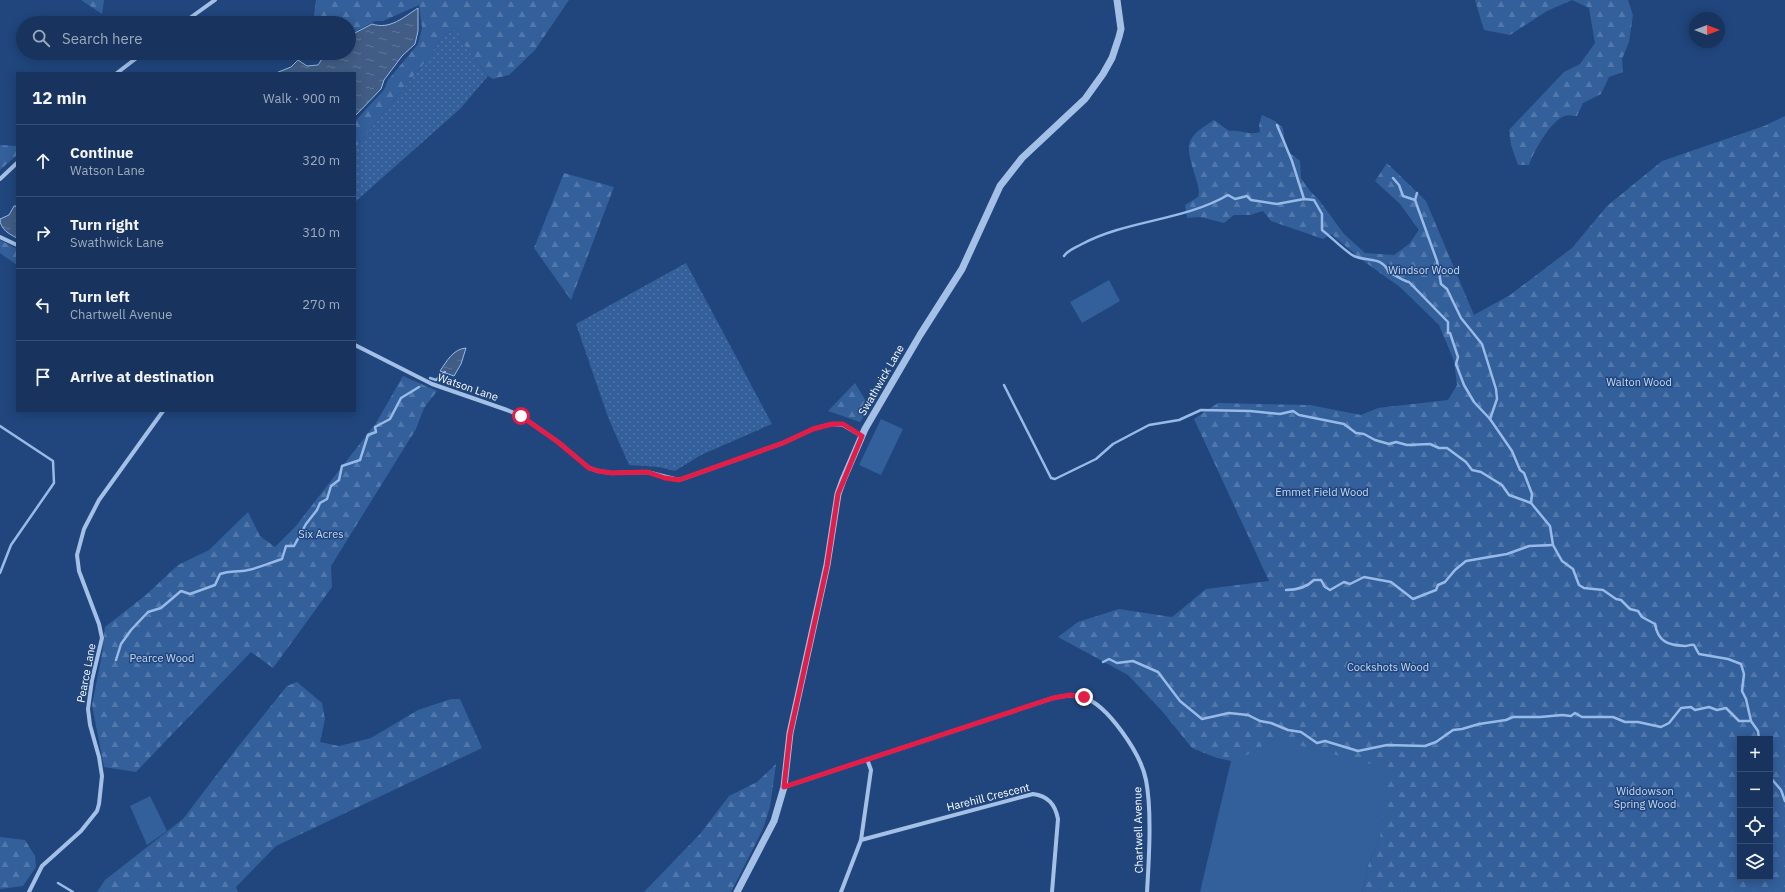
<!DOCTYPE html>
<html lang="en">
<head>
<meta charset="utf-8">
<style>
  body { margin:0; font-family:"IBM Plex Sans",sans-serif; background:#253f67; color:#f1f3f6 }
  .controls { position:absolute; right:12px; bottom:12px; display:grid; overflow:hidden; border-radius:0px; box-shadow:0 2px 10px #0003 }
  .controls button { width:36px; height:36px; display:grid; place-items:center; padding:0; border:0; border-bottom:1px solid #364f73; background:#18345e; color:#f1f3f6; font:20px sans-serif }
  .compass { position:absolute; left:1689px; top:12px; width:36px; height:36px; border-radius:50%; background:#18345e; box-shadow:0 2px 10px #0003; rotate:90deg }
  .stop { position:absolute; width:12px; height:12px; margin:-9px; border:3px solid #e11d48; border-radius:50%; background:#fff }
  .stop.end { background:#e11d48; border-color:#fff; box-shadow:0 1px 4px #0008 }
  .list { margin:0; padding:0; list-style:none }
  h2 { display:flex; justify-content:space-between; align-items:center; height:52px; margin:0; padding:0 16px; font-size:17px }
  h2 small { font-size:13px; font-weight:400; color:#9faabc }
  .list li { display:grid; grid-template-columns:26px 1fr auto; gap:12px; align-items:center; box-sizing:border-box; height:72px; padding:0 16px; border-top:1px solid #364f73 }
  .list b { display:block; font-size:15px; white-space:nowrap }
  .list p { margin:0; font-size:13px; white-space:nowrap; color:#9faabc }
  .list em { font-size:13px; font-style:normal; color:#9faabc }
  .icon { flex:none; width:22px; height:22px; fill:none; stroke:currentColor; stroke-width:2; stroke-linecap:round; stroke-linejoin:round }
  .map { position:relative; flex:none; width:1785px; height:892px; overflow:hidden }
  .search { position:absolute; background:#18345e; box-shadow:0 2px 10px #0003; left:16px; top:16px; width:340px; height:44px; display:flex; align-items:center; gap:10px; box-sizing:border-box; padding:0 14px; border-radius:22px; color:#9faabc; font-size:15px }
  .panel { position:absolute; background:#18345e; box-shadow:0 2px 10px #0003; left:16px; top:72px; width:340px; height:340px; border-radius:0px }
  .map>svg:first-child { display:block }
  .grass { fill:url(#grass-dots) }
  .forest { fill:url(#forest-firs); fill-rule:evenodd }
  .park { fill:#335f9b }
  .water { fill:url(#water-ripples); stroke:#97bae8 }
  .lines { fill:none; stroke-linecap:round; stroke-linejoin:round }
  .stream { stroke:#97bae8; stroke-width:2.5 }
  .minor { stroke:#a4c0e6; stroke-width:4 }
  .tertiary { stroke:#a4c0e6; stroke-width:7 }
  .route { stroke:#e11d48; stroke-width:5 }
  .labels { text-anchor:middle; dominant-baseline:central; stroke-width:3; stroke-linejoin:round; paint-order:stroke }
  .park-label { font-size:11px; fill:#c7daf5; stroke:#20467d }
  .street-label { font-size:11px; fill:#fff; stroke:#20467d }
</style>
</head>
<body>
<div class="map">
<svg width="1785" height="892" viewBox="0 0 1785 892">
  <defs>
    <pattern id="grass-dots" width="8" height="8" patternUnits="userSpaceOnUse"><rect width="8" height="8" fill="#335f9b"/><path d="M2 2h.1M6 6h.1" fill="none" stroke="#5277aa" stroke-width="1.8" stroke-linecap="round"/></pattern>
    <pattern id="forest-firs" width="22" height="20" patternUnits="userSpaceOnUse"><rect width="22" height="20" fill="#335f9b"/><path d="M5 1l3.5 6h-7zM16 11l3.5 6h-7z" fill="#5277aa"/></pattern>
    <pattern id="water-ripples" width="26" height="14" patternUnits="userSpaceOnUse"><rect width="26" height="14" fill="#415d85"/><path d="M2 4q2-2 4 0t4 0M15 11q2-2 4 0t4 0" fill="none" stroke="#5e7597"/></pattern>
  </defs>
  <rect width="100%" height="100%" fill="#20467d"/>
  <!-- grass -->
  <g class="grass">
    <polygon points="457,28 464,45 488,76 460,109 355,202 355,148 425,62 443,37"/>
    <polygon points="686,263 772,424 701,455 675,471 659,467 629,465 608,417 576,324"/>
  </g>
  <!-- forest -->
  <g class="forest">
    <polygon points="81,0 104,0 102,14"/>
    <polygon points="316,0 569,0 535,50 509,75 493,79 488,76 464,45 457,28 443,37 425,62 355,148 355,121 384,90 388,80 418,44 422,28 419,5 383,21 375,21 349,35 349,23 313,23"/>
    <path d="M1475,0H1628L1633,15L1629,42L1622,59L1623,72L1609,77L1601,94L1583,103L1577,116C1574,116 1568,115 1565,116C1551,120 1534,151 1529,165H1518L1511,145L1509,130L1564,72L1580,64L1595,43L1589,8L1572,0L1547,11L1510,35L1484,30Z"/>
    <path d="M1262,115L1275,121L1283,128L1286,150L1300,161L1301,178L1310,191L1319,200L1344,234L1365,253L1394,255L1409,244L1419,230L1400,204L1375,181L1387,163L1426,201L1474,315L1510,295L1572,248L1607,206L1662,161L1764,126L1785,116V892H1362L1368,865L1380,836L1275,739L1236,762L1217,758L1192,748L1162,711L1128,675L1058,637L1078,622L1119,609L1172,617L1206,589L1269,581L1194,419L1218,403L1310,405L1361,415L1378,408L1448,400L1457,385L1454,361L1439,325L1400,287L1362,260L1331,234L1323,239L1271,221L1263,211L1250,215H1234L1224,223L1200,217L1187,218L1185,205L1198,197C1200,190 1198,186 1196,179C1186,145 1182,140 1214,120L1229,131C1241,129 1249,136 1260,132L1259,125ZM1740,739H1770V877H1740Z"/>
    <polygon points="0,145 17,146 17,155 0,170"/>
    <polygon points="564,173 614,187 571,300 534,248"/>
    <polygon points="0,240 17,249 17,265 0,253"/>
    <polygon points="403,376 437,391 424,408 416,429 331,566 332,587 273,668 251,652 136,772 104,767 92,705 102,654 105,627 147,594 178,565 209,550 248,512 260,536 275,547 295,527 376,423"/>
    <polygon points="855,383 870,408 860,422 828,411"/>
    <polygon points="297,682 322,703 325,719 320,742 339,746 371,738 418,710 451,699 460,699 482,748 276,846 236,887 238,892 97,892 105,880 183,819 237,748 287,686"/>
    <polygon points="776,764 770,807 763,829 731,892 644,892 700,834 729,796 757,782"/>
    <polygon points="0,837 25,840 35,856 36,867 23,886 0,889"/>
  </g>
  <!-- park -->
  <g class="park">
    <polygon points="1109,280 1120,301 1082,323 1070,302"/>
    <polygon points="881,419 903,429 881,475 859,465"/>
    <polygon points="1275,739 1389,769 1380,837 1368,865 1362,892 1200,892 1231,761 1236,761"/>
    <polygon points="150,796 167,831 147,845 130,806"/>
  </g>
  <!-- water -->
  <g class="water">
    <path d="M418,8V31L415,44L402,56L384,80L381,89L355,116V73H276L291,67L298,60L307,66L318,65L326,53H349V36L372,24C390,30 404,17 418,8Z"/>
    <path d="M14,206H17V238C9,234 0,229 0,219L9,215Z"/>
    <path d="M466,348L461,364L454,376L440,371C447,361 453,349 466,348Z"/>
  </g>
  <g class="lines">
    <!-- stream -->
    <g class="stream">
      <polyline points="1277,125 1292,161 1304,199"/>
      <polyline points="1393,178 1399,185 1403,196 1415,200 1437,261 1441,284 1447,289 1461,318 1482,344 1496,389 1497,399 1490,419"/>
      <polyline points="1415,200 1417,193"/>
      <path d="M1064,256C1068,250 1075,248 1082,244C1127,220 1183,221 1228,195L1235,199L1247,196L1251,200L1277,204L1304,199L1314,200L1322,214V230C1330,236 1347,253 1354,256C1367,262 1383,256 1389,273C1397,275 1402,281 1409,282L1448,322V333H1450L1458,357L1456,364L1464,385L1474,402L1490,419L1512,451L1520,470L1524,473L1532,494L1531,503"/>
      <polyline points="430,378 436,380 445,372"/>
      <path d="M1004,385L1051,478L1055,479L1096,459L1113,444L1149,425L1179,420L1201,410L1250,411L1280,414L1293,411L1299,415L1344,424L1356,433L1364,434L1375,440L1389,444L1396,442L1407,445L1430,444L1439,448H1447L1466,462L1472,470L1481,472L1502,485L1509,495L1531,503L1550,526L1553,545L1562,561L1573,569L1579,585L1584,588L1603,590L1616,599L1621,600L1630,609L1638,611L1642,617L1655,624C1658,642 1668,645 1685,646C1688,646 1691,644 1694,645L1699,654L1728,659L1741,664L1744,674L1742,691L1746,699L1751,721L1758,731L1759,739"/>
      <polyline points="0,426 53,461 54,483 11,545 0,573"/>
      <path d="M1286,590C1297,590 1307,587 1314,580H1321L1325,587L1330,590L1344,582L1350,584L1364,577L1391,582L1413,599L1436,590L1438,585L1445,582L1455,570L1466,561L1507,554L1529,546L1553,545"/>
      <path d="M116,660L121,644L131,630L148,612L161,608L181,591L190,594L215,585L220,574C229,571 232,572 242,571C255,570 269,563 282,559L286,546H294L306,524L317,510L320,503L327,499L331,486L339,480L342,466L360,460L368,435L376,432L375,427L390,419L401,398L419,387"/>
      <polyline points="1103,662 1109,659 1117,663 1133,661 1158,672 1180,701 1202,719 1229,713 1248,715 1260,721 1271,723 1288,730 1301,732 1317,743 1325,741 1358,751 1387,745 1425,746 1436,742 1453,730 1462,729 1479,724 1506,720 1513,717 1540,717 1562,715 1571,716 1575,713 1582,717 1613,717 1625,722 1638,722 1661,727 1669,723 1681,708 1691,707 1695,710 1709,707 1717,710 1726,708 1739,721 1751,721"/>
      <polyline points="1770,777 1781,790 1785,801"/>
      <polyline points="58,883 73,892"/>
    </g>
    <!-- minor -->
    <g class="minor">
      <polyline points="183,23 215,0"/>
      <polyline points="117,73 143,53"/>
      <polyline points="0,179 17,163"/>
      <polyline points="0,237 17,245"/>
      <polyline points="355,345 432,384 507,410 521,416 558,442 589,468 598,471 612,473 647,472 679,480 783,443 813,429 832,424 843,425 862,436"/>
      <path d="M784,787L1053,698C1064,696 1073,694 1083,697C1108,705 1141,754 1146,780C1152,811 1149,859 1147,892"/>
      <path d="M861,840L1033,794C1048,796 1055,804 1058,819L1052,892"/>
      <polyline points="29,892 42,866 81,831 97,811 99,804 102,776 99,757 90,725 88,709 92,680 102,638 99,624 79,571 77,555 84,529 99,500 163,411"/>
      <polyline points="841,892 861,840 871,770 867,759"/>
    </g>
    <!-- tertiary -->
    <polyline class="tertiary" points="737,892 774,821 784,787 790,733 827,565 838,494 843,480 865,429 920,335 962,269 1000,186 1022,158 1085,99 1103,74 1112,58 1119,37 1121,29 1117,0"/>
  </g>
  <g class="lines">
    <!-- route -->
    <polyline class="route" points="521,416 558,442 589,468 598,471 612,473 647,472 665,478 679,480 783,443 813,429 832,424 843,424 862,436 838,494 827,566 790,734 784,787 1053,698 1070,695 1084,697"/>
  </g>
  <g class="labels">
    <!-- park labels -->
    <g class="park-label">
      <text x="1424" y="270">Windsor Wood</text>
      <text x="1639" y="382">Walton Wood</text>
      <text x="1322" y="492">Emmet Field Wood</text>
      <text x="321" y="534">Six Acres</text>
      <text x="162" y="658">Pearce Wood</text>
      <text x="1388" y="667">Cockshots Wood</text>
      <text x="1645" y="791">Widdowson<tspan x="1645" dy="13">Spring Wood</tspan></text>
    </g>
    <!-- street labels -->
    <g class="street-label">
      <text transform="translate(881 380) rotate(-60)">Swathwick Lane</text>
      <text transform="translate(468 387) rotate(19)">Watson Lane</text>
      <text transform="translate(86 673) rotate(-79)">Pearce Lane</text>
      <text transform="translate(988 797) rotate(-14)">Harehill Crescent</text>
      <text transform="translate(1138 830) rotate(-91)">Chartwell Avenue</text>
    </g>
  </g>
</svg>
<div class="controls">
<button>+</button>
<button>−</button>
<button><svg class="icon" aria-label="locate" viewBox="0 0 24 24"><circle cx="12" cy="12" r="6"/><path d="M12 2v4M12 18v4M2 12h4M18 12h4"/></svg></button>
<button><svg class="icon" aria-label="layers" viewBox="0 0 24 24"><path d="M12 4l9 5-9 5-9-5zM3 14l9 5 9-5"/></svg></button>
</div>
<svg class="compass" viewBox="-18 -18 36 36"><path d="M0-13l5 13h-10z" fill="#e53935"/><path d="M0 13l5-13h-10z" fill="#9faabc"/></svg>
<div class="stop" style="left:521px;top:416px"></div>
<div class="stop end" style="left:1084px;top:697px"></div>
<div class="search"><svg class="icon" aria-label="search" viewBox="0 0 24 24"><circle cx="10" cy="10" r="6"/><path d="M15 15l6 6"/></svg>Search here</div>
<section class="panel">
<h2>12 min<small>Walk · 900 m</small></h2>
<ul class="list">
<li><svg class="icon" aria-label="ahead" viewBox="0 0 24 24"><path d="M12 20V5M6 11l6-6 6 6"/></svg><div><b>Continue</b><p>Watson Lane</p></div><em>320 m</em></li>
<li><svg class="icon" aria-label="right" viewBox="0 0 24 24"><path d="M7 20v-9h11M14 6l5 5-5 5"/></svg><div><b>Turn right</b><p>Swathwick Lane</p></div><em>310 m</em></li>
<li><svg class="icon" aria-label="left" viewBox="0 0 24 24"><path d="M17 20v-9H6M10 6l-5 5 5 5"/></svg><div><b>Turn left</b><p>Chartwell Avenue</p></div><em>270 m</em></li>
<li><svg class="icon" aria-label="arrive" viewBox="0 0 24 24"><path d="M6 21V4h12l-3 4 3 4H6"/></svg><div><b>Arrive at destination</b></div></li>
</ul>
</section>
</div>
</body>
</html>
